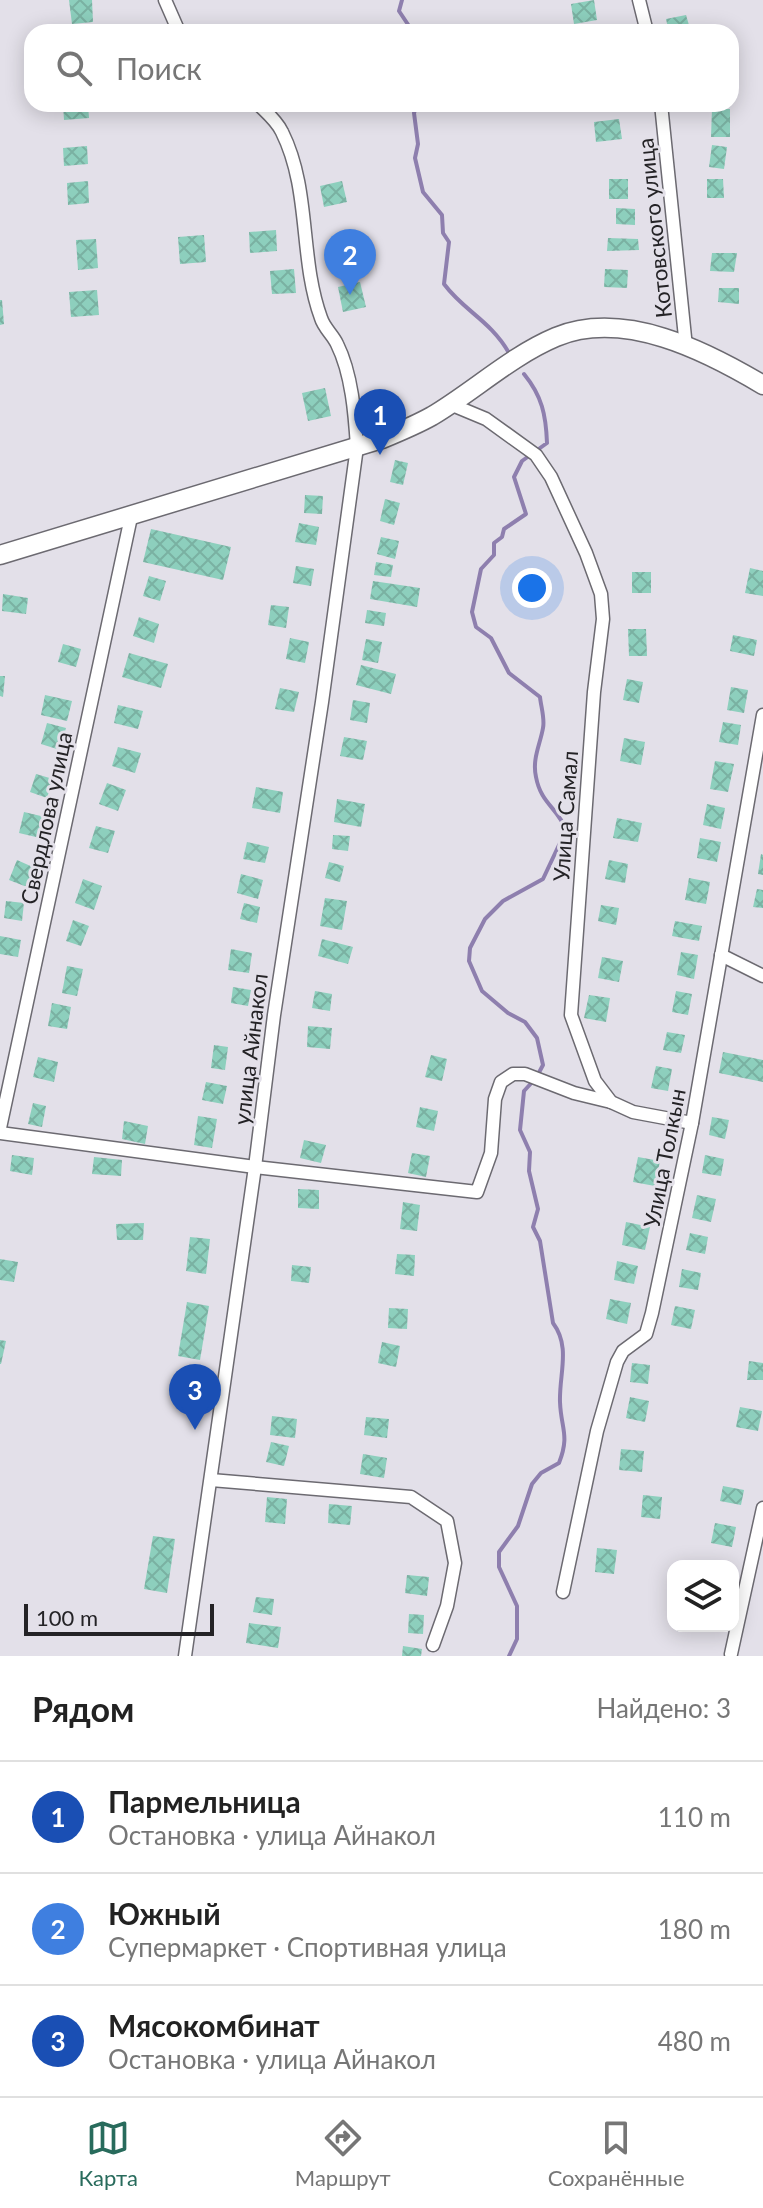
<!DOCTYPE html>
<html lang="ru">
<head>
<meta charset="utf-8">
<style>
  body { margin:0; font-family:Lato,sans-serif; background:#f6f6f6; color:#222 }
  .controls { position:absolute; right:24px; bottom:24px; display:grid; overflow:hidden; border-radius:16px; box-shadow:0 4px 20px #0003 }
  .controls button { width:72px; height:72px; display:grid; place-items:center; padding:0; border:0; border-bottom:2px solid #e0e0e0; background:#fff; color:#222; font:40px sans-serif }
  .scale { position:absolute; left:24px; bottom:20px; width:190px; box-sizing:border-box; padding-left:8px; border:4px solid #242326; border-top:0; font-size:22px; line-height:28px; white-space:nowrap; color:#242326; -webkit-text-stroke:6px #e3e0e9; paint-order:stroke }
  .you { position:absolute; left:532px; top:588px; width:28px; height:28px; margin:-20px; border:6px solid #fff; border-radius:50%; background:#1a73e8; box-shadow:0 0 0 12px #1a73e833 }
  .badge { display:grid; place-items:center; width:52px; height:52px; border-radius:50%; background:#286b5c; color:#fff; font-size:26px; font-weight:700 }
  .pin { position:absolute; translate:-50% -66px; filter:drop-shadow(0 2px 4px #0008) }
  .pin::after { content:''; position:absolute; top:42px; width:28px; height:24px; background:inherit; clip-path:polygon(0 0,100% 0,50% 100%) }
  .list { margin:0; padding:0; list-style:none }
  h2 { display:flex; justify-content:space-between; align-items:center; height:104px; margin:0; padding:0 32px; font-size:34px }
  h2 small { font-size:26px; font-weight:400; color:#767676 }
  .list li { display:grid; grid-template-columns:52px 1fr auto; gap:24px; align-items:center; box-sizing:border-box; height:112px; padding:0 32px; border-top:2px solid #e0e0e0 }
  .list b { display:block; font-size:30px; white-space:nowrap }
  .list p { margin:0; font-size:26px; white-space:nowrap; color:#767676 }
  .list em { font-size:26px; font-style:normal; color:#767676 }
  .icon { flex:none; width:44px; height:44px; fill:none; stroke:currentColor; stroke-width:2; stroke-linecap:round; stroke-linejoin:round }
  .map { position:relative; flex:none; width:763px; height:1656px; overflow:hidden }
  .search { position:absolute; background:#fff; box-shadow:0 4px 20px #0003; left:24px; right:24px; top:24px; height:88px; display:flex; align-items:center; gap:20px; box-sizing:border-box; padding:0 28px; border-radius:24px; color:#767676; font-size:30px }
  .sheet { height:440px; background:#fff }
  nav { display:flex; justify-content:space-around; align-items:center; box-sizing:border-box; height:112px; border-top:2px solid #e0e0e0; background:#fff; font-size:22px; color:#767676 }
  nav a { display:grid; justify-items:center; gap:4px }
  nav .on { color:#286b5c }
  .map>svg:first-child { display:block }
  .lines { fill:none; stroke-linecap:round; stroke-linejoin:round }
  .stream { stroke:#8e7fae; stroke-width:4 }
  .building { fill:url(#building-cross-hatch) }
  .minor-casing { stroke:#6c6a71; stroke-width:15 }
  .secondary-casing { stroke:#6c6a71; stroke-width:21 }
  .minor { stroke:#fff; stroke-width:12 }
  .secondary { stroke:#fff; stroke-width:18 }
  .labels { text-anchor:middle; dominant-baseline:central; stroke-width:6; stroke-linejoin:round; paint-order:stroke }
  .street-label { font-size:22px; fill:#242326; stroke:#e3e0e9 }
</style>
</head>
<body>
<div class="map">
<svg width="763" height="1656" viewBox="0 0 763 1656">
  <defs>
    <pattern id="building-cross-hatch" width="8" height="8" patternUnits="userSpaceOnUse" patternTransform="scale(2)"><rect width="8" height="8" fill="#8dcfbd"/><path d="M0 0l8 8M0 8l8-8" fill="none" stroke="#7ab1a2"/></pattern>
  </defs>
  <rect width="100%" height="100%" fill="#e3e0e9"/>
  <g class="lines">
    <!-- stream -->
    <g class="stream">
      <polyline points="402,0 399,11 413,32"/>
      <path d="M417,104L414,113L418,144L415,158L423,192L442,215L443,233L449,242L444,284C464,311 491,321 509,353"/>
      <path d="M509,1656L517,1639V1606L499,1567V1552L518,1526L532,1484L541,1473L559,1463C570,1435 561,1429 560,1402C559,1374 571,1347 553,1323L540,1241L533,1227L538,1209L529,1171L530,1152L520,1130L524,1091L536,1078L543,1065L537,1038L525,1022L508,1013L482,991L469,961L470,948L485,919L503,901L543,879L566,830C558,808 541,804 536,777C532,759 540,745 543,728C545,719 541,707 540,697L509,673L491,638L476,627L472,612L481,569L494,555V543L502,537L504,529L526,514L514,477L522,461L547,443C546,415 542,396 524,374"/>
    </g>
  </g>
  <!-- building -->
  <g class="building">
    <polygon points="69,0 92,0 93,22 72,24"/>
    <polygon points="594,0 597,20 574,24 571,4"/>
    <polygon points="686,15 691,32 669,32 666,19"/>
    <polygon points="63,104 88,104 89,118 64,120"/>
    <polygon points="712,109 730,109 730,137 711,137"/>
    <polygon points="619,119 622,139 596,142 594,122"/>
    <polygon points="712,145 727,147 724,169 709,167"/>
    <polygon points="87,146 88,164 64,166 63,148"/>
    <rect x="609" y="179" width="19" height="20"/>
    <polygon points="707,179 723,179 724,198 707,198"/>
    <polygon points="88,181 89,203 68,205 67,183"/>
    <polygon points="342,181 347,202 324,207 320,186"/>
    <polygon points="616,208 635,209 635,225 616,224"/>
    <polygon points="276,230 277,251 250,253 249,232"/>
    <polygon points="204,235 206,262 180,264 178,237"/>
    <polygon points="608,238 638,239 639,250 607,251"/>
    <polygon points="96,239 98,268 78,270 76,240"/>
    <polygon points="712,253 737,253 734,272 710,271"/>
    <polygon points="294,269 296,293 272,294 270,271"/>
    <polygon points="605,269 628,270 627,288 604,287"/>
    <polygon points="360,282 366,307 343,312 338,287"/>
    <polygon points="719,288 739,288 739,304 718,302"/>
    <polygon points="97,290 99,315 71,317 69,292"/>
    <polygon points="0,300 2,300 4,324 0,325"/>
    <polygon points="325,388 331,416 308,421 302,393"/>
    <polygon points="395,460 408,463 403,485 390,482"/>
    <polygon points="305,495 323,496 322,514 304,513"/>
    <polygon points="385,499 400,503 394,525 380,521"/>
    <polygon points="299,523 319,527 316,545 295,542"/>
    <polygon points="151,529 231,547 223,580 143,562"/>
    <polygon points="381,537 399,541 395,559 377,554"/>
    <polygon points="376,562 393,565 391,577 374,575"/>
    <polygon points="296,566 314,569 311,586 293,583"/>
    <polygon points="750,568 763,571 763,596 745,593"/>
    <rect x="632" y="572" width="19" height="21"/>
    <polygon points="149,576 166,581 160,601 143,596"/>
    <polygon points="373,581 420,588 417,607 370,599"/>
    <polygon points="3,594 28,598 26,614 2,611"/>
    <polygon points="271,605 289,607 286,628 268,625"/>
    <polygon points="367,610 386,613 384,626 365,623"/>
    <polygon points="139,617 159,624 154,643 133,636"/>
    <polygon points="628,629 646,629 647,656 629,656"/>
    <polygon points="733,635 757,640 754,656 730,651"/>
    <polygon points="290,638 309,642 305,663 286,659"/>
    <polygon points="366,639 382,642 378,663 362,660"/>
    <polygon points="63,644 81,649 76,667 58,662"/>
    <polygon points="129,653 168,664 161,688 122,677"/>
    <polygon points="361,665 396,674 391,694 356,685"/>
    <polygon points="0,676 5,676 3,697 0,696"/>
    <polygon points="627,679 643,682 639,703 623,700"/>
    <polygon points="731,687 748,690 744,713 727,710"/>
    <polygon points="280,688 299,692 294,712 275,709"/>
    <polygon points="45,695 72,701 67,721 41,715"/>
    <polygon points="353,700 370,703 367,723 350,720"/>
    <polygon points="118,705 143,711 138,729 114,723"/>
    <polygon points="723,722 741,725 738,745 719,742"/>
    <polygon points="47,723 66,728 60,750 41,744"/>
    <polygon points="344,737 367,741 363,760 340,756"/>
    <polygon points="624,738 645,742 641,765 620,761"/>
    <polygon points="118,747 141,753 135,773 112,766"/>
    <polygon points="715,761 734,764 728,792 710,789"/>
    <polygon points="36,774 53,779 47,798 30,792"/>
    <polygon points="107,783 126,790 118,811 99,804"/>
    <polygon points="256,787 283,792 280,813 252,808"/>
    <polygon points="337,799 365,804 361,827 334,822"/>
    <polygon points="707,804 725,808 721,829 703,825"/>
    <polygon points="24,812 45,817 40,838 19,833"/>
    <polygon points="617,818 642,823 638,842 613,838"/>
    <polygon points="96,826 115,831 108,853 89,848"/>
    <polygon points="333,835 350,836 348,851 332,849"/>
    <polygon points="700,838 721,842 717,862 697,858"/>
    <polygon points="247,842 269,847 265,863 243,859"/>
    <polygon points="761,854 763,855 763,875 758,874"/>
    <polygon points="17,860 35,868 27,887 9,880"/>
    <polygon points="609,860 628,864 625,883 605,879"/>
    <polygon points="329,862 344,866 340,882 325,878"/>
    <polygon points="241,874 263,880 258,899 237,893"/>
    <polygon points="689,878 710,882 706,904 685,900"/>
    <polygon points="83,879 102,886 94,910 75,903"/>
    <polygon points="757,889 763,890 763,908 753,907"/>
    <polygon points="325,898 347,901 342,930 320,926"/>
    <polygon points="6,901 24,903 22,921 4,918"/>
    <polygon points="244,903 260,907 257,923 240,919"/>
    <polygon points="601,905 619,908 616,925 598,921"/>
    <polygon points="73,920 89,926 81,946 66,941"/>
    <polygon points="675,921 702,926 699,941 672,936"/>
    <polygon points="0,936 21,940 18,957 0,954"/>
    <polygon points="322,939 353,947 348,964 318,956"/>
    <polygon points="231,949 252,953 249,973 228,970"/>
    <polygon points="681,952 698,955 694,979 677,975"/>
    <polygon points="602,957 623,961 619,982 598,978"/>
    <polygon points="67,966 83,969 77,996 62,993"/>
    <polygon points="233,987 251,990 248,1006 231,1003"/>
    <polygon points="315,991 332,994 330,1011 312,1008"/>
    <polygon points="676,991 692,994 688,1015 672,1012"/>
    <polygon points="589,995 610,998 606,1022 584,1018"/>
    <polygon points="52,1003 71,1007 67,1029 48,1026"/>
    <polygon points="308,1026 332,1028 330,1049 307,1047"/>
    <polygon points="667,1032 685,1035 681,1053 663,1050"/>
    <polygon points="214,1045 228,1047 225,1070 211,1068"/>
    <polygon points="723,1052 763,1060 763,1082 719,1073"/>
    <polygon points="431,1055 447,1059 442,1081 425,1077"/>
    <polygon points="38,1057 58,1062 54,1082 33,1077"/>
    <polygon points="656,1066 672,1069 668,1091 651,1088"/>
    <polygon points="206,1082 227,1086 223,1104 202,1100"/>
    <polygon points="33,1103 46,1106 42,1127 28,1124"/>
    <polygon points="420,1107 438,1111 434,1131 416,1127"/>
    <polygon points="198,1116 217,1119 212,1148 194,1145"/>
    <polygon points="712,1117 729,1120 725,1139 709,1135"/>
    <polygon points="124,1121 148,1126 145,1144 122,1139"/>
    <polygon points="304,1140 326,1145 321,1163 300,1158"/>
    <polygon points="412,1153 430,1156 426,1177 408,1173"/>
    <polygon points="12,1155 34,1158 32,1175 10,1171"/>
    <polygon points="705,1155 724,1159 721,1176 702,1173"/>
    <polygon points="94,1157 122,1160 121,1176 92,1174"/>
    <polygon points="638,1157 660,1161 655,1186 633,1182"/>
    <polygon points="298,1189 319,1190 319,1209 298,1208"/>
    <polygon points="697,1195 716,1199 711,1222 692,1218"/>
    <polygon points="403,1202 420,1205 417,1231 400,1229"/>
    <polygon points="626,1222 650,1227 645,1250 622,1245"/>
    <polygon points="144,1223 143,1240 117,1240 116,1224"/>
    <polygon points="690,1233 708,1237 705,1254 686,1250"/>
    <polygon points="190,1237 210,1239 206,1274 186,1271"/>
    <polygon points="397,1254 415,1255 414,1276 395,1274"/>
    <polygon points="0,1259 18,1262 14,1282 0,1280"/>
    <polygon points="617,1261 638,1266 634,1284 614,1280"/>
    <polygon points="292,1265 311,1267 309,1283 291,1281"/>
    <polygon points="682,1269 701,1273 698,1290 679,1287"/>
    <polygon points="610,1299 631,1303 627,1324 606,1319"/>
    <polygon points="187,1302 209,1306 200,1360 178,1356"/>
    <polygon points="675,1306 695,1310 691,1329 671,1325"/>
    <polygon points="389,1308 408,1309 407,1329 388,1328"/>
    <polygon points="0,1340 6,1341 1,1364 0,1364"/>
    <polygon points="382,1342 400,1346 396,1367 378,1363"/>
    <polygon points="749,1361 763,1363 763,1380 747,1380"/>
    <polygon points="632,1363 650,1365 648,1384 630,1382"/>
    <polygon points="630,1397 649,1401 645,1422 626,1418"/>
    <polygon points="740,1407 762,1411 758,1431 736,1427"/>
    <polygon points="272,1416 297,1419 295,1438 270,1435"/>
    <polygon points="366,1417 389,1419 387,1438 364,1435"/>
    <polygon points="271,1442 289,1446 284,1466 266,1462"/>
    <polygon points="621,1449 644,1451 642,1472 619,1470"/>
    <polygon points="363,1454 387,1458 384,1478 360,1474"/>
    <polygon points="723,1486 744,1490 741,1505 720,1501"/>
    <polygon points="643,1495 662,1497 660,1519 641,1517"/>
    <polygon points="267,1497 287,1499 285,1524 265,1522"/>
    <polygon points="329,1504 352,1506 350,1525 328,1523"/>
    <polygon points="715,1523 736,1527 732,1547 711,1543"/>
    <polygon points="153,1536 175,1539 167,1593 144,1589"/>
    <polygon points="597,1548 617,1550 614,1574 595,1572"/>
    <polygon points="703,1560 725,1565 725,1566 702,1566"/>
    <polygon points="407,1575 429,1577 427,1596 405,1593"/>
    <polygon points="256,1597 274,1599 272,1615 253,1612"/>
    <polygon points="409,1614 424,1615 423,1634 408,1633"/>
    <polygon points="249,1623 281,1627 278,1648 246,1643"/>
    <polygon points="403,1646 422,1649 421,1656 402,1656"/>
  </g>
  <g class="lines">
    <!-- minor casing -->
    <g class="minor-casing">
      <g id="minor">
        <polyline points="165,0 179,32"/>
        <polyline points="639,0 647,32"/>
        <polyline points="661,104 686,347"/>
        <polyline points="450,404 486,419 536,455 551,477 586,553 601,594 603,619 594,692 571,1015 595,1081 611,1102 633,1112 692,1123"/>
        <polyline points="721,955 763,976"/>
        <polyline points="0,1128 131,517"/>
        <polyline points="0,1133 255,1167 477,1192 491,1153 495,1099 501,1082 513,1074 525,1074 574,1093 611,1102"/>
        <polyline points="211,1480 411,1497 447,1521 455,1563 447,1606 433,1645"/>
        <polyline points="563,1592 597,1431 617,1362 623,1351 646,1334 652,1313 692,1123 763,715"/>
        <polyline points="731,1654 763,1508"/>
        <path d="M185,1656L255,1167L274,1015L322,702L357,447C355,415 352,374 337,344C333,335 324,328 321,318C299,258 311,190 282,132C277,121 266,112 258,104"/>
      </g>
    </g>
    <!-- secondary casing -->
    <g class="secondary-casing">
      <path id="secondary" d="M0,555L382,439C399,432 416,425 432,416C474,391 511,356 556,337C624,309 706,351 763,385"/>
    </g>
    <!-- minor -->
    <use href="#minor" class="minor"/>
    <!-- secondary -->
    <use href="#secondary" class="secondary"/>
  </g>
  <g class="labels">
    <!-- street labels -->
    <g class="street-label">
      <text transform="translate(654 228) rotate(-96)">Котовского улица</text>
      <text transform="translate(565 816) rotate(-86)">Улица Самал</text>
      <text transform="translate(46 818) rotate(-78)">Свердлова улица</text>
      <text transform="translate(250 1049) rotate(-83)">улица Айнакол</text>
      <text transform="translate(664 1158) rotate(-79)">Улица Толкын</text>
    </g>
  </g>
</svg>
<div class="controls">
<button><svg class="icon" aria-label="layers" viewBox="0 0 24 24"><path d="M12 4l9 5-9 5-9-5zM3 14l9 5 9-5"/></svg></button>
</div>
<div class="scale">100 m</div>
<div class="you"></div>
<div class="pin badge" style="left:380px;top:455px;background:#1a4fb4">1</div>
<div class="pin badge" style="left:350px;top:295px;background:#3f7fe0">2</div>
<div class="pin badge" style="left:195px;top:1430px;background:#1a4fb4">3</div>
<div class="search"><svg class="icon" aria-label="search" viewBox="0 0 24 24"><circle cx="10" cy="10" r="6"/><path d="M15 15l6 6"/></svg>Поиск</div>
</div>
<section class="sheet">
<h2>Рядом<small>Найдено: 3</small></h2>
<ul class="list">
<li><span class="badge" style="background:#1a4fb4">1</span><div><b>Пармельница</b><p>Остановка · улица Айнакол</p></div><em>110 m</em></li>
<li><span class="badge" style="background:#3f7fe0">2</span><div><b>Южный</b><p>Супермаркет · Спортивная улица</p></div><em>180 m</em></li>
<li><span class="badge" style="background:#1a4fb4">3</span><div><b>Мясокомбинат</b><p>Остановка · улица Айнакол</p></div><em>480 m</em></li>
</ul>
</section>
<nav>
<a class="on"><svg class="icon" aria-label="map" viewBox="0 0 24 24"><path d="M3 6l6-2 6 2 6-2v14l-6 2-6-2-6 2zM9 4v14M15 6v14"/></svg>Карта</a>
<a><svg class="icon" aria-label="directions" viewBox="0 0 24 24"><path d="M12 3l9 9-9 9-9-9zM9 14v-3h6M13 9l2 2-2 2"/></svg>Маршрут</a>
<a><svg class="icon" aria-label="saved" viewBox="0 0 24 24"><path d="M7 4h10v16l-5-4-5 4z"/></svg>Сохранённые</a>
</nav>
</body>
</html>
